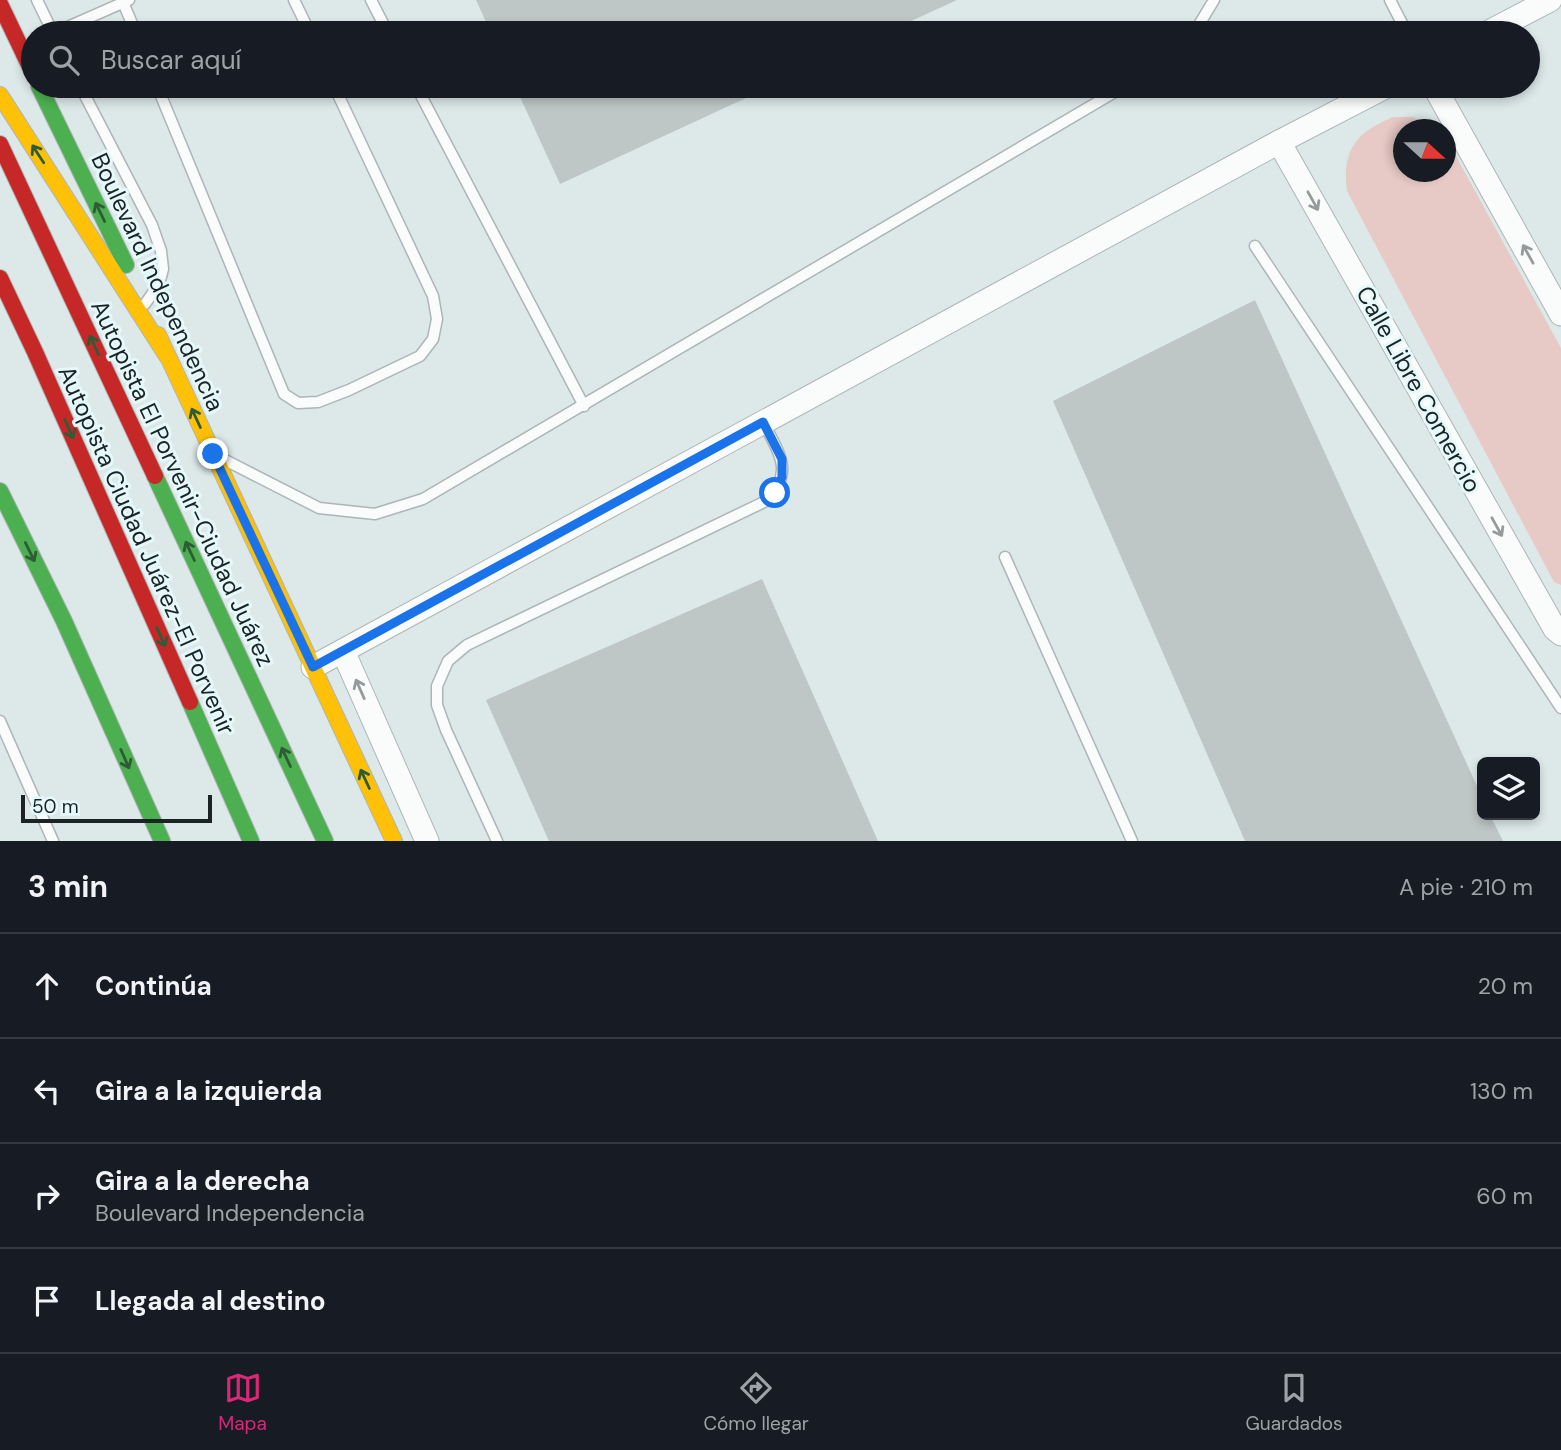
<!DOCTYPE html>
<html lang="es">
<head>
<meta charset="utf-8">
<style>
  body { margin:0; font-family:"DM Sans",sans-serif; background:#242831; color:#f1f3f6 }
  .controls { position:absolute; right:21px; bottom:21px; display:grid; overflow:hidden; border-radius:10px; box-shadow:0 4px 10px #0003 }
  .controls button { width:63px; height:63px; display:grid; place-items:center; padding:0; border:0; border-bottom:2px solid #363941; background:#171b24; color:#f1f3f6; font:35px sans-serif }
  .compass { position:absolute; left:1393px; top:119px; width:63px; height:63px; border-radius:50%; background:#171b24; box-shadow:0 4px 10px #0003; rotate:111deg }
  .scale { position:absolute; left:21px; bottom:18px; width:191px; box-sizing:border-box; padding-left:7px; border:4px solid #1c2324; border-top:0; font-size:19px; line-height:24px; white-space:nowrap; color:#1c2324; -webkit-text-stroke:5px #e5f9fb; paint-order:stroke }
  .stop { position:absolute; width:21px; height:21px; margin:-16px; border:5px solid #1a73e8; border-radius:50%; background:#fff }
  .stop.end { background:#1a73e8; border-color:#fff; box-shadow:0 2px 7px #0008 }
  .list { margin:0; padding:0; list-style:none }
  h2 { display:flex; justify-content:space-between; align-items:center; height:91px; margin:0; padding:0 28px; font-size:30px }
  h2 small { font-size:23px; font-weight:400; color:#9ea1a6 }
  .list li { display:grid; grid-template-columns:46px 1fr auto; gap:21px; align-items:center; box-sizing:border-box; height:105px; padding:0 28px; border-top:2px solid #363941 }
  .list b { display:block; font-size:26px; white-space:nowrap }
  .list p { margin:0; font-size:23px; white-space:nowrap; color:#9ea1a6 }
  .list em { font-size:23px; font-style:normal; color:#9ea1a6 }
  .icon { flex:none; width:38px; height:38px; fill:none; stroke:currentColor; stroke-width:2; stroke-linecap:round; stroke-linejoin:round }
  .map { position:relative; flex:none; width:1561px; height:841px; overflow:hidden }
  .search { position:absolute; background:#171b24; box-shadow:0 4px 10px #0003; left:21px; right:21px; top:21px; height:77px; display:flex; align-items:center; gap:18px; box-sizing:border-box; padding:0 24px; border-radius:38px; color:#9ea1a6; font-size:26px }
  .sheet { height:511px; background:#171b24 }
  nav { display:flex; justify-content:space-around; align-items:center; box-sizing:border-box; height:98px; border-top:2px solid #363941; background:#171b24; font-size:19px; color:#9ea1a6 }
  nav a { display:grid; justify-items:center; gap:4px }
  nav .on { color:#db2777 }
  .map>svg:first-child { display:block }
  .green { fill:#e7c9c6 }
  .building { fill:#bec6c6 }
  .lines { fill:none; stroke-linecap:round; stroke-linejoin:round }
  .lane-casing { stroke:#adb5b6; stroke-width:13 }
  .street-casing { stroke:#adb5b6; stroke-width:25 }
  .fast-casing { stroke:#adb5b6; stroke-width:18 }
  .slow-casing { stroke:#adb5b6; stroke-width:18 }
  .jam-casing { stroke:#adb5b6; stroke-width:18 }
  .lane { stroke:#fafcfc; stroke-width:10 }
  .street { stroke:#fafcfc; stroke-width:23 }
  .fast { stroke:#4caf50; stroke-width:16 }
  .slow { stroke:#ffc107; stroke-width:16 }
  .jam { stroke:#c62828; stroke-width:16 }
  .oneway { stroke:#2f5b36 }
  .oneway2 { stroke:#969a9b }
  .route { stroke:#1a73e8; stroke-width:9 }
  .labels { text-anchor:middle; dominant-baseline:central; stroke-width:6; stroke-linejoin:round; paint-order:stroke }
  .street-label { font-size:24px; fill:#1c2324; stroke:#e5f9fb }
</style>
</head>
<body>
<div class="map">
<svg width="1561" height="841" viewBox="0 0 1561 841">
  <rect width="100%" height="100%" fill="#dde8e9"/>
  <!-- green -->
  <path class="green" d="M1392,117H1413L1433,129L1404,130V172H1446V138L1561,348V585L1554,582L1347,191C1344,170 1346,149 1363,134C1371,127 1383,122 1392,117Z"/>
  <!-- building -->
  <g class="building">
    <polygon points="476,0 957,0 885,33 491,33"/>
    <polygon points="515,86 772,86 560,184"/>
    <polygon points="1255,300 1482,797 1482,815 1490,815 1503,841 1245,841 1053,401"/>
    <polygon points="762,579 878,841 549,841 486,700"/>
  </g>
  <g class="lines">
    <!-- lane casing -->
    <g class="lane-casing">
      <g id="lane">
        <polyline points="37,0 53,33"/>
        <polyline points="122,0 136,33"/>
        <polyline points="294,0 310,33"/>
        <polyline points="371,0 388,33"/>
        <polyline points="1390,0 1407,33"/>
        <polyline points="54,33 129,0"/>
        <polyline points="1194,33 1214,0"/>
        <polyline points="80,86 152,225 161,251 163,269 159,284 145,304"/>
        <polyline points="157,86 284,394 298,403 318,402 349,390 420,356 433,339 437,319 433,296 334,86"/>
        <polyline points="416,86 584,406"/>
        <polyline points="1255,246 1561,708"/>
        <polyline points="225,460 319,508 375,514 423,499 1125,86"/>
        <polyline points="1005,557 1132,841"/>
        <polyline points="0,721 53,841"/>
        <path d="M497,841L446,730L437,705V686L448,661L467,645L764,502C796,474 779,453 763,422"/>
      </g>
    </g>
    <!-- street casing -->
    <g class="street-casing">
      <g id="street">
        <polyline points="1487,33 1550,0"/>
        <polyline points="1434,86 1561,314"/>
        <polyline points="1279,142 1555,629 1561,634"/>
        <polyline points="343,651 427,841"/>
        <polyline points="313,667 1279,142 1387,86"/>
      </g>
    </g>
    <!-- fast casing -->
    <g class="fast-casing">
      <g id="fast">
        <polyline points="39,86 126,265"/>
        <polyline points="155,476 325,841"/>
        <polyline points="0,491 64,621 162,841"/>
        <polyline points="190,702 251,841"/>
      </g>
    </g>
    <!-- slow casing -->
    <g class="slow-casing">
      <g id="slow">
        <polyline points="0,95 167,356"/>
        <polyline points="158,335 394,841"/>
      </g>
    </g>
    <!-- jam casing -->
    <g class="jam-casing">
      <g id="jam">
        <polyline points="0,4 33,73"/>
        <polyline points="0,144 155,476"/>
        <polyline points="0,278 35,352 190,702"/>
      </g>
    </g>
    <!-- lane -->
    <use href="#lane" class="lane"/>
    <!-- street -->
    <use href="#street" class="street"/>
    <!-- fast -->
    <use href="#fast" class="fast"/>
    <!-- slow -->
    <use href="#slow" class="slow"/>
    <!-- jam -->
    <use href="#jam" class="jam"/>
  </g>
  <!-- one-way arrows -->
  <defs><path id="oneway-shaft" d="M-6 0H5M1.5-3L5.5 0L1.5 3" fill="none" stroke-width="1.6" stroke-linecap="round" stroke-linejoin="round" transform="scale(1.75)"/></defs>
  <g class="oneway">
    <use href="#oneway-shaft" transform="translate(38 154) rotate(-123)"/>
    <use href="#oneway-shaft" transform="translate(100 212) rotate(-116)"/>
    <use href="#oneway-shaft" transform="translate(94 345) rotate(-115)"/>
    <use href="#oneway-shaft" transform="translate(196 418) rotate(-115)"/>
    <use href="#oneway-shaft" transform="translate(69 429) rotate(66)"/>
    <use href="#oneway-shaft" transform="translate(190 551) rotate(-115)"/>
    <use href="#oneway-shaft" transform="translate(30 552) rotate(64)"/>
    <use href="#oneway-shaft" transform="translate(161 637) rotate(66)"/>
    <use href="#oneway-shaft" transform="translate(286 757) rotate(-115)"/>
    <use href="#oneway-shaft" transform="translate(125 759) rotate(66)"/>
    <use href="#oneway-shaft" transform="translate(365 779) rotate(-115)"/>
  </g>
  <g class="oneway2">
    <use href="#oneway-shaft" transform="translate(1313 201) rotate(61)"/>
    <use href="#oneway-shaft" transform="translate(1528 254) rotate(-119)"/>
    <use href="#oneway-shaft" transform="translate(1497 527) rotate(61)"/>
    <use href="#oneway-shaft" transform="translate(360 689) rotate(-114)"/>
  </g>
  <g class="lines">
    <!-- route -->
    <polyline class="route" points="213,454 313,667 763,422 782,459 782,477 775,493"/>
  </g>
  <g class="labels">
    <!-- street labels -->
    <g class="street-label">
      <text transform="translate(158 282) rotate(65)">Boulevard Independencia</text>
      <text transform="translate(1419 389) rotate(61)">Calle Libre Comercio</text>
      <text transform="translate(183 483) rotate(65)">Autopista El Porvenir-Ciudad Juárez</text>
      <text transform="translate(147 550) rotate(66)">Autopista Ciudad Juárez-El Porvenir</text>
    </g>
  </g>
</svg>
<div class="controls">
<button><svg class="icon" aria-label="layers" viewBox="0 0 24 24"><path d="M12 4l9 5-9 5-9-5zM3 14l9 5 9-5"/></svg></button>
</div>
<svg class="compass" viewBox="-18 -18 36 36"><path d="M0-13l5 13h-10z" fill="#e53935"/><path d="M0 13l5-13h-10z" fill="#9ea1a6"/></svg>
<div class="scale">50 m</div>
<div class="stop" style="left:775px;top:493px"></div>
<div class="stop end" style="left:213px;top:454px"></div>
<div class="search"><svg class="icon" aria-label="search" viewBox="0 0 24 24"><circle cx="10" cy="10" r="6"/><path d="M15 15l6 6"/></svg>Buscar aquí</div>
</div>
<section class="sheet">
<h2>3 min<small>A pie · 210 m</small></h2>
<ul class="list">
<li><svg class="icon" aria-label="ahead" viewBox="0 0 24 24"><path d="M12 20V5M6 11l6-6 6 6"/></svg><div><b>Continúa</b></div><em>20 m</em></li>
<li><svg class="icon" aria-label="left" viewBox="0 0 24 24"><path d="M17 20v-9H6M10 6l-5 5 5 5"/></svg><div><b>Gira a la izquierda</b></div><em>130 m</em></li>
<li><svg class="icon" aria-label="right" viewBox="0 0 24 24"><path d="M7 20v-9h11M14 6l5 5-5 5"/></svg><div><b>Gira a la derecha</b><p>Boulevard Independencia</p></div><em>60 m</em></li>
<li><svg class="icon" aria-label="arrive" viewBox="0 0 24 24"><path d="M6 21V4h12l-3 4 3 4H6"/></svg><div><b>Llegada al destino</b></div></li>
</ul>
</section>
<nav>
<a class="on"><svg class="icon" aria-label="map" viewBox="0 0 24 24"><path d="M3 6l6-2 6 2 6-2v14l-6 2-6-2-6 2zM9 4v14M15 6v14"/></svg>Mapa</a>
<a><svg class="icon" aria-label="directions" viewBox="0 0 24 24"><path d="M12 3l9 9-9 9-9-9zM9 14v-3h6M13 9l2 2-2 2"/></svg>Cómo llegar</a>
<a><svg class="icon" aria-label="saved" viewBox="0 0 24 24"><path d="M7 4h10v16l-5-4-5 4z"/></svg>Guardados</a>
</nav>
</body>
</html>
